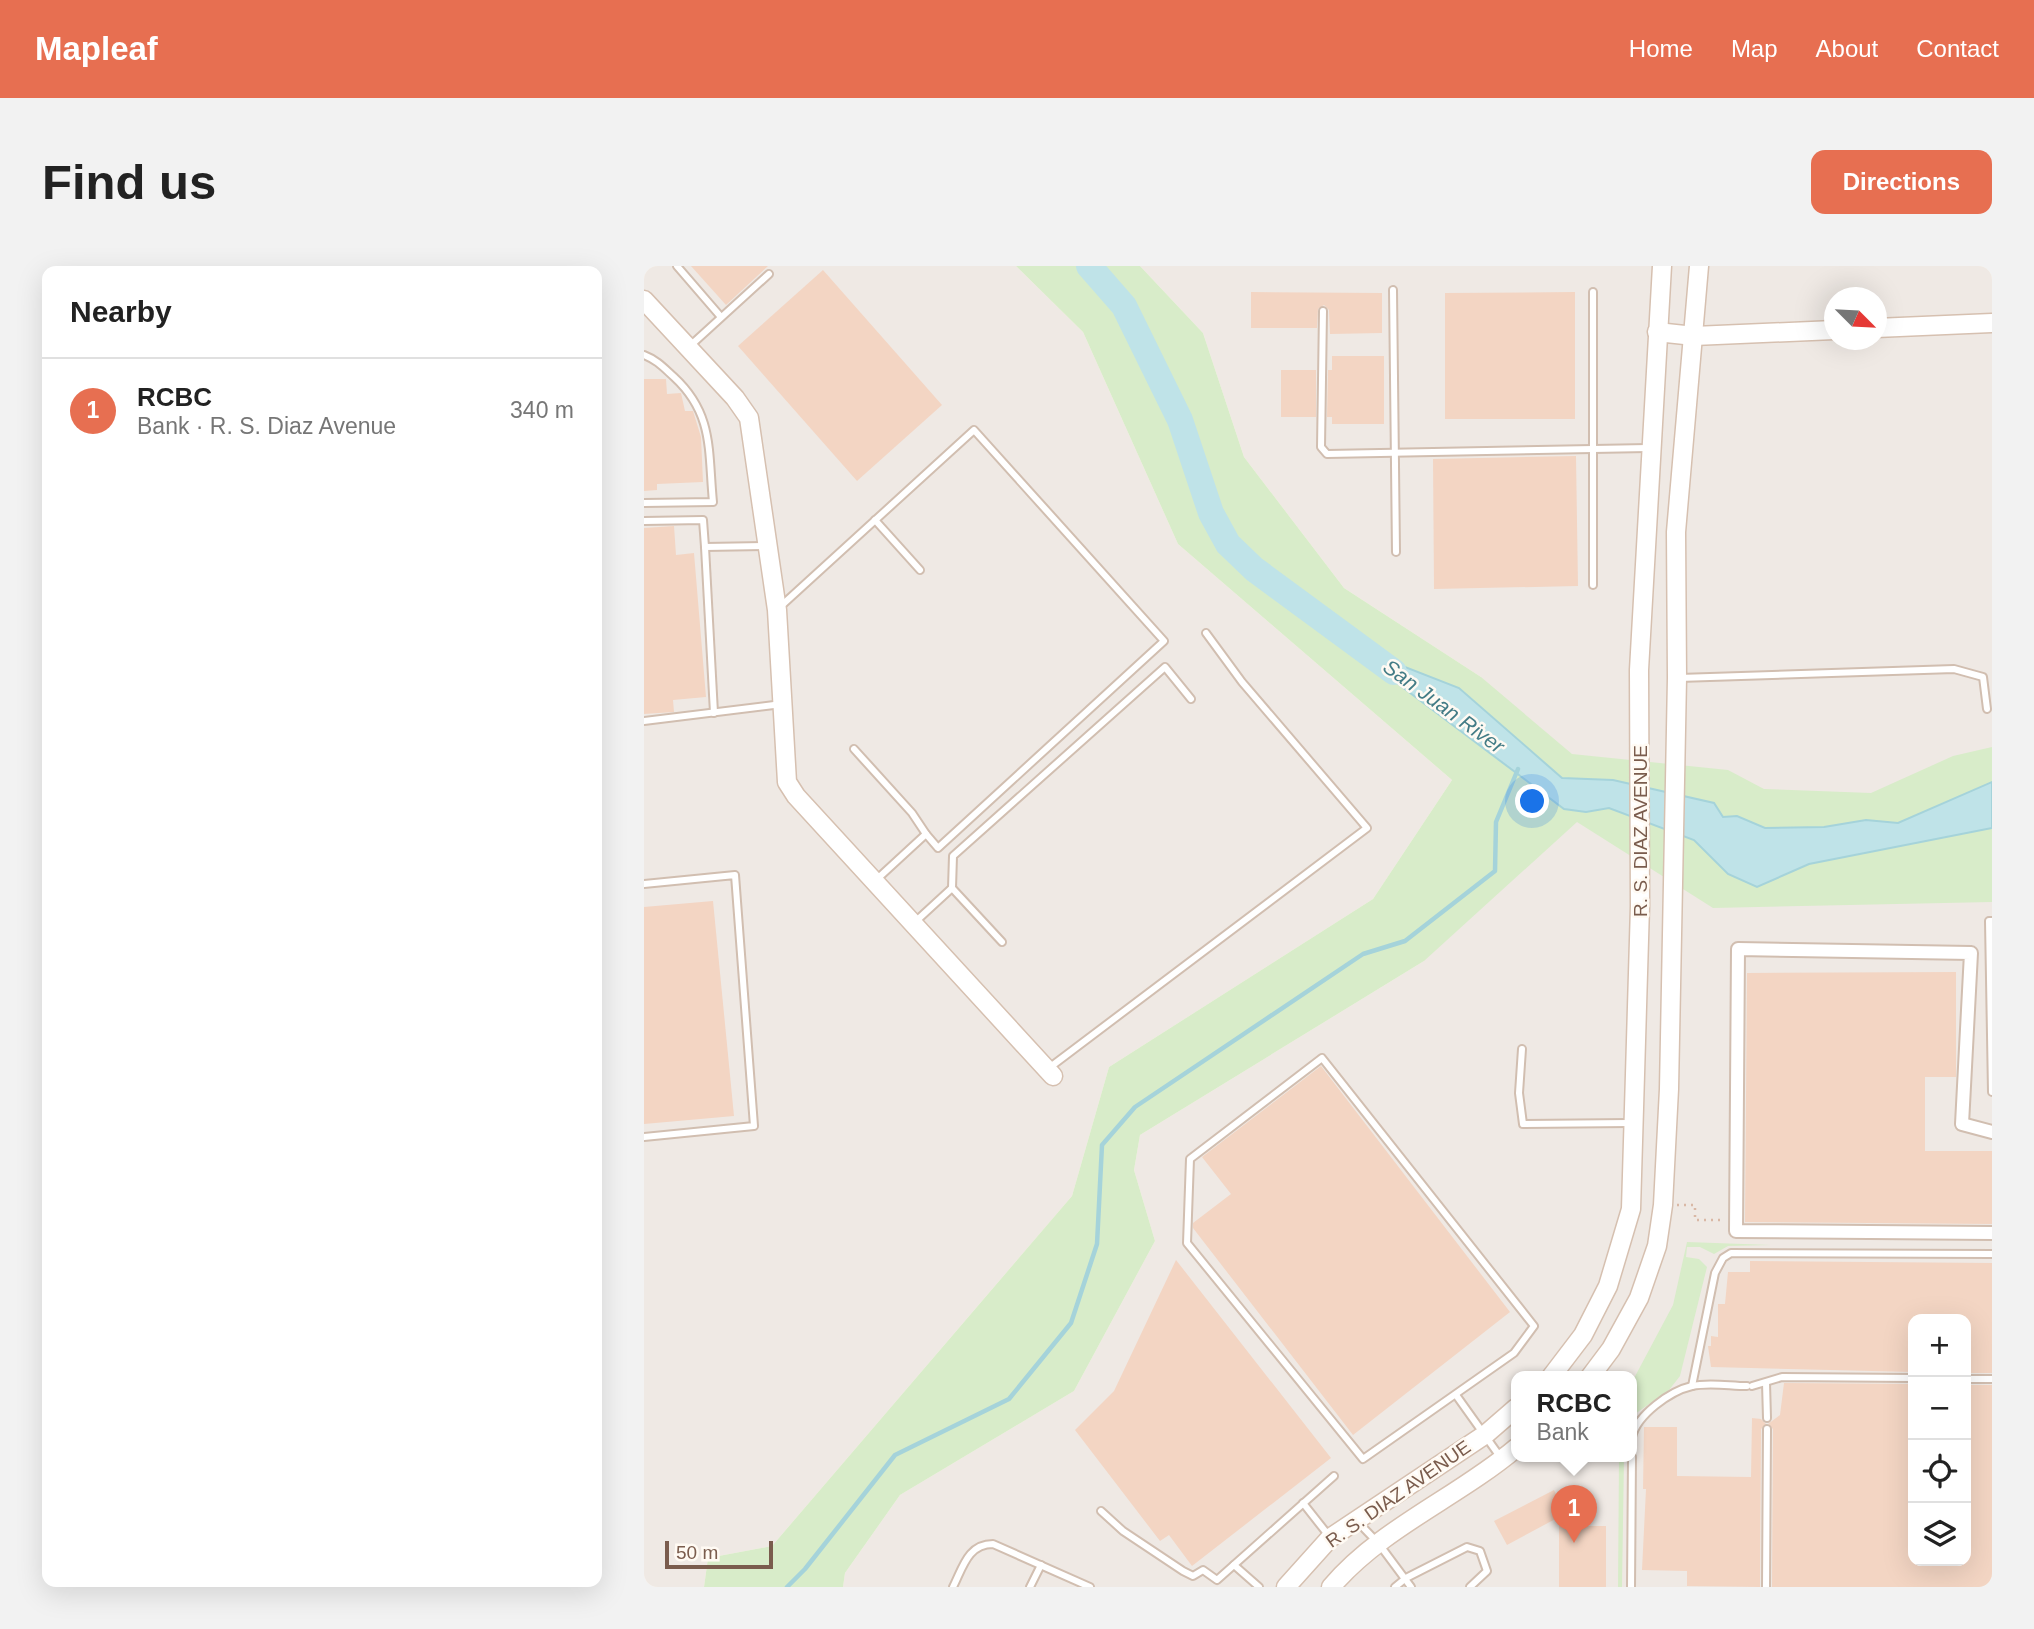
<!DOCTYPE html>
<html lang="en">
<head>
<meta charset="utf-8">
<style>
  body { margin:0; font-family:Helvetica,sans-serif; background:#f2f2f2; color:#222 }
  .controls { position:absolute; right:21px; bottom:21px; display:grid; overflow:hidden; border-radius:14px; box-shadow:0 7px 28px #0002 }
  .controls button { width:63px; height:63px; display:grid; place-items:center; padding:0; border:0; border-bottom:2px solid #e0e0e0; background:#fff; color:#222; font:35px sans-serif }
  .compass { position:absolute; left:1180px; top:21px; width:63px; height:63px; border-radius:50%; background:#fff; box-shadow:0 7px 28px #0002; rotate:114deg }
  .scale { position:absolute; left:21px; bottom:18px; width:108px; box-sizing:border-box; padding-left:7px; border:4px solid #7a5c4d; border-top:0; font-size:19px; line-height:24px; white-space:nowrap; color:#7a5c4d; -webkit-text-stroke:5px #fffaf3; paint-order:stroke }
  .you { position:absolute; left:889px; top:536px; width:24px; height:24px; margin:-18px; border:5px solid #fff; border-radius:50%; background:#1a73e8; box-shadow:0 0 0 10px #1a73e833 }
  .badge { display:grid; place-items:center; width:46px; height:46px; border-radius:50%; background:#e76f51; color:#fff; font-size:23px; font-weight:700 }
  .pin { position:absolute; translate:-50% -58px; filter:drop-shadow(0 2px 4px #0008) }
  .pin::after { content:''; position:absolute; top:37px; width:24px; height:21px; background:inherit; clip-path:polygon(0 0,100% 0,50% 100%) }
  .popup { position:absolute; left:867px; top:1105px; width:126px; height:91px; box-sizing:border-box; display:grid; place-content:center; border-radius:14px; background:#fff; filter:drop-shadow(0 2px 5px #0005); font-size:23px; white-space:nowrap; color:#767676 }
  .popup b { font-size:26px; color:#222 }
  .popup::after { content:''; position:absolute; left:50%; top:100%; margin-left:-14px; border:14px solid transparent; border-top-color:#fff }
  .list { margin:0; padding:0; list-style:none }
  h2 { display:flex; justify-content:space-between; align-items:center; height:91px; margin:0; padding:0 28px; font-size:30px }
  h2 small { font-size:23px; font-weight:400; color:#767676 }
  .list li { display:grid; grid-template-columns:46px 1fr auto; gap:21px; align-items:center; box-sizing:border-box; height:105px; padding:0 28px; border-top:2px solid #e0e0e0 }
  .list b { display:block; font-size:26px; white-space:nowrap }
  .list p { margin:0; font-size:23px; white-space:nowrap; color:#767676 }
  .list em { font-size:23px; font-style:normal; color:#767676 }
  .icon { flex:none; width:38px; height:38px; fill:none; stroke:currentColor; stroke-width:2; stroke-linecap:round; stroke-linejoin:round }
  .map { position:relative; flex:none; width:1348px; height:1321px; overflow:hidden; border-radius:14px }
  header { display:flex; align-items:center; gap:42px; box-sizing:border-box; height:98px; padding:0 35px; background:#e76f51; color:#fff }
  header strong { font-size:33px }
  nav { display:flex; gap:38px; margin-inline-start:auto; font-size:24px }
  .intro { display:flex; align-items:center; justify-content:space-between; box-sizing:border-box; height:168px; padding:0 42px }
  h1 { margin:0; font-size:49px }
  .button { padding:18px 32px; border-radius:14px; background:#e76f51; color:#fff; font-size:24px; font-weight:700 }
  main { display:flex; gap:42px; padding:0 42px }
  aside { flex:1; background:#fff; border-radius:14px; box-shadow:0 7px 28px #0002 }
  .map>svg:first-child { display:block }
  .industrial { fill:#efe9e4; fill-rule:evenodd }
  .green { fill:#d8ecc9 }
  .water { fill:#bfe3e8; stroke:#a5d3da; stroke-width:2 }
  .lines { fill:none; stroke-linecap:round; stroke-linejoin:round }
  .stream { stroke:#a5d3da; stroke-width:4.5 }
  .river { stroke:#bfe3e8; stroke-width:26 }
  .building { fill:#f3d5c3 }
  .lane-casing { stroke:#d1beb0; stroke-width:10 }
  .street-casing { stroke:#d1beb0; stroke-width:16 }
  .secondary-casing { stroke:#d6c0b0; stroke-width:21 }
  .path { stroke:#d9b8a5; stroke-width:2.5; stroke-dasharray:2 5; stroke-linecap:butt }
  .lane { stroke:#fff; stroke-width:6 }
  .street { stroke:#fff; stroke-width:12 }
  .secondary { stroke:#fff; stroke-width:18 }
  .labels { text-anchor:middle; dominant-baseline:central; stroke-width:5; stroke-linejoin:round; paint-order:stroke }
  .street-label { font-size:19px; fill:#7a5c4d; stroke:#fffaf3 }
  .water-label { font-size:21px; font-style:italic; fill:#437c86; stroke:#fffaf3 }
</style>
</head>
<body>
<header>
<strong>Mapleaf</strong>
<nav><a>Home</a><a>Map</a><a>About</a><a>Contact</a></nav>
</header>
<div class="intro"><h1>Find us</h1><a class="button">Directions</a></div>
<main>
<aside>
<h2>Nearby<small></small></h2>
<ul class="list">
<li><span class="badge">1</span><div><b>RCBC</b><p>Bank · R. S. Diaz Avenue</p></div><em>340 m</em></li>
</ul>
</aside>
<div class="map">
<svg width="1348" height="1321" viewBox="0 0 1348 1321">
  <rect width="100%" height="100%" fill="#fdf6ec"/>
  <!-- industrial -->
  <g class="industrial">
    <polygon points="0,0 372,0 439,66 534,278 808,514 729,633 465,801 428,930 128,1280 64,1292 60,1321 0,1321"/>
    <path d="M496,0H1348V1321H199L201,1307L256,1229L430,1125L511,975L490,904L496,869L780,695L837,411L700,322L600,191L559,67ZM1190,32H1232V74H1190ZM1269,1053H1322V1295H1269ZM872,1111H988V1191H872Z"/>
  </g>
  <!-- green -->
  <g class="green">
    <polygon points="372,0 496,0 559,67 600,191 700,322 837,411 928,488 1084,504 1120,523 1227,527 1309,490 1348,481 1348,636 1069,642 933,556 780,695 496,869 490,904 511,975 430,1125 256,1229 201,1307 199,1321 60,1321 64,1292 128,1280 428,930 465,801 729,633 808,514 534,278 439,66"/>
    <polygon points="1043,976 1127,979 1084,980 1070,988 1056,981 1043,981 1042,991 1055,993 1063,1001 1036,1110 1025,1124 988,1150 988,1116 1029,1039"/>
    <polygon points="975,1191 980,1191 978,1321 974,1321"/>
  </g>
  <!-- water -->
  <polygon class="water" points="720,385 815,422 918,512 969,514 1070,537 1079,551 1093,550 1121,562 1180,561 1222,554 1254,557 1348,516 1348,562 1165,598 1113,621 1084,608 1050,574 965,542 942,546 920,543 745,411"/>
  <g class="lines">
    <!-- stream -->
    <polyline class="stream" points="143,1321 161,1303 251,1189 365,1133 427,1057 453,978 458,879 491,841 719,688 761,675 851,605 852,556 874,503"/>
    <!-- river -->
    <polyline class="river" points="445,0 480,40 536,154 567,247 584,278 610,303 750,406"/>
  </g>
  <!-- building -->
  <g class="building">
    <polygon points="47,0 124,0 82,39"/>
    <polygon points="179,4 298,139 213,215 94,80"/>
    <polygon points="607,26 738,27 738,67 686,68 685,44 680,39 674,43 673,62 607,62"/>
    <polygon points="931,26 931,153 801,153 801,27"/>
    <polygon points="688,90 740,90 740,158 688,158 688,151 683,151 684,104 688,104"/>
    <rect x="637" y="104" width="35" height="47"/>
    <polygon points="0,113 22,113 23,128 37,127 41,145 49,145 57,171 59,216 13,218 13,224 0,225"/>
    <polygon points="932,190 934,320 790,323 789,193"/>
    <polygon points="30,260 32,289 50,287 62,431 29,434 30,446 0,448 0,262"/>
    <polygon points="69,635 90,850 0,858 0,641"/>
    <polygon points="1312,706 1312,811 1281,811 1281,885 1348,885 1348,958 1101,956 1103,707"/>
    <polygon points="677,800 866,1046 709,1169 549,962 549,957 587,928 558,891"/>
    <polygon points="532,994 687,1192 548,1300 525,1269 516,1275 431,1164 470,1125"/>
    <polygon points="1106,995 1348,997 1348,1107 1322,1107 1322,1053 1269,1053 1269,1106 1067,1101 1064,1080 1067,1080 1067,1070 1074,1071 1074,1038 1081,1038 1084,1006 1106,1006"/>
    <polygon points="1140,1117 1269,1118 1269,1295 1322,1295 1322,1119 1348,1119 1348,1321 1128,1321 1129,1163 1124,1158 1136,1149"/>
    <polygon points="1108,1152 1117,1153 1122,1158 1117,1163 1116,1321 1043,1320 1043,1305 998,1304 1002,1223 999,1223 1000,1161 1033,1161 1033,1210 1107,1211"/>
    <polygon points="910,1224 928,1260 962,1260 962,1321 915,1321 915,1251 863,1279 850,1255"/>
  </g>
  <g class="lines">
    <!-- lane casing -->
    <g class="lane-casing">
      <g id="lane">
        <polyline points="33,0 77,51"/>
        <polyline points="749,24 752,286"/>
        <polyline points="949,26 949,319"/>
        <polyline points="679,45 677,181 683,188 1004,182"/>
        <polyline points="47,79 125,8"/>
        <path d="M0,89C13,94 20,102 30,111C70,148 64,185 69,236L0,237"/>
        <polyline points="231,254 276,304"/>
        <polyline points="0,255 59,254 61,281 123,280"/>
        <polyline points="61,281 70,447"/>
        <polyline points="137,340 330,164 520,375 294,582 282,568 232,614"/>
        <polyline points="1035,412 1310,403 1339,411 1343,443"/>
        <polyline points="0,455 138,438"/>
        <polyline points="210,483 268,547 282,568"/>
        <polyline points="0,618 91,609 110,860 0,871"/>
        <polyline points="308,622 358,676"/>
        <polyline points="1348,655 1345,655 1348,826"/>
        <polyline points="271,656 308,622 309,590 521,401 547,433"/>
        <polyline points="878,783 875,827 879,858 986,857"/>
        <polygon points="678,792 890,1060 870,1087 719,1193 543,977 546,893"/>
        <polyline points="405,802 723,562 598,416 562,367"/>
        <polyline points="1322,1113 1348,1113"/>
        <polyline points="1122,1117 1123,1152"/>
        <polyline points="1048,1120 1071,1007 1079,992 1087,987 1348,988"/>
        <polyline points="1108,1120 1138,1111 1269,1112"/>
        <polyline points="812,1129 857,1192"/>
        <path d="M988,1171C993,1149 1026,1125 1048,1120C1065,1116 1086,1120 1103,1120"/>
        <polyline points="659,1237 685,1270"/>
        <polyline points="457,1245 479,1265 539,1305 549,1310 559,1304 573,1314 690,1210"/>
        <polyline points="713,1255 735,1278 767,1321"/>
        <polyline points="590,1299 615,1321"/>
        <path d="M309,1321C319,1301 324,1278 349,1278L446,1321"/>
        <polyline points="386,1321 397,1299"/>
        <polyline points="751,1321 762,1312 823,1281 836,1285 843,1305 826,1321"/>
        <polyline points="987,1321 988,1191"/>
        <polyline points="1122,1321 1123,1163"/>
      </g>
    </g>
    <!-- street casing -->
    <g class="street-casing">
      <polyline id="street" points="1348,866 1318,858 1327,687 1094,683 1092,965 1348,967"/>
    </g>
    <!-- secondary casing -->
    <g class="secondary-casing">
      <g id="secondary">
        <polyline points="0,34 91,132 105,152 133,344 143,516 152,530 409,810"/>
        <polyline points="1232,62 1348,57"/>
        <polyline points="1013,66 1050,70 1190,64"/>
        <polyline points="907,1111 939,1069 964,1020 987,943 996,640 995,404 1018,0"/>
        <polyline points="946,1111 967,1083 995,1032 1013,980 1019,939 1025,823 1033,412 1032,266 1055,0"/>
        <polyline points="642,1321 686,1272 842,1168 872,1142"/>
        <path d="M687,1321C737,1262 814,1231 872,1182"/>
      </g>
    </g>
    <!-- path -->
    <polyline class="path" points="1033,939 1051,939 1051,954 1078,954"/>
    <!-- lane -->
    <use href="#lane" class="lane"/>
    <!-- street -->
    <use href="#street" class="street"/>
    <!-- secondary -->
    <use href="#secondary" class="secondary"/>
  </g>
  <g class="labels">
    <!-- street labels -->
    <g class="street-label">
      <text transform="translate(996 565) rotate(-90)">R. S. DIAZ AVENUE</text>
      <text transform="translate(754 1228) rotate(-35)">R. S. DIAZ AVENUE</text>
    </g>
    <!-- water labels -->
    <g class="water-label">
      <text transform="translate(800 440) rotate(36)">San Juan River</text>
    </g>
  </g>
</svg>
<div class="controls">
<button>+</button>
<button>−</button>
<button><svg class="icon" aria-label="locate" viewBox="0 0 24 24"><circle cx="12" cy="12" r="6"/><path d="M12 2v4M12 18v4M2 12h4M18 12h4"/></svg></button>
<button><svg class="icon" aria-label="layers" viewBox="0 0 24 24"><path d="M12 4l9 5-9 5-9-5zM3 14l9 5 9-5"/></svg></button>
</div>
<svg class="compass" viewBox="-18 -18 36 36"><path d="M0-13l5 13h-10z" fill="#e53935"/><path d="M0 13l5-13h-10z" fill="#767676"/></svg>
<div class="scale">50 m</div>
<div class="you"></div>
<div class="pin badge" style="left:930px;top:1277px">1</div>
<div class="popup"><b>RCBC</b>Bank</div>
</div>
</main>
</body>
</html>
